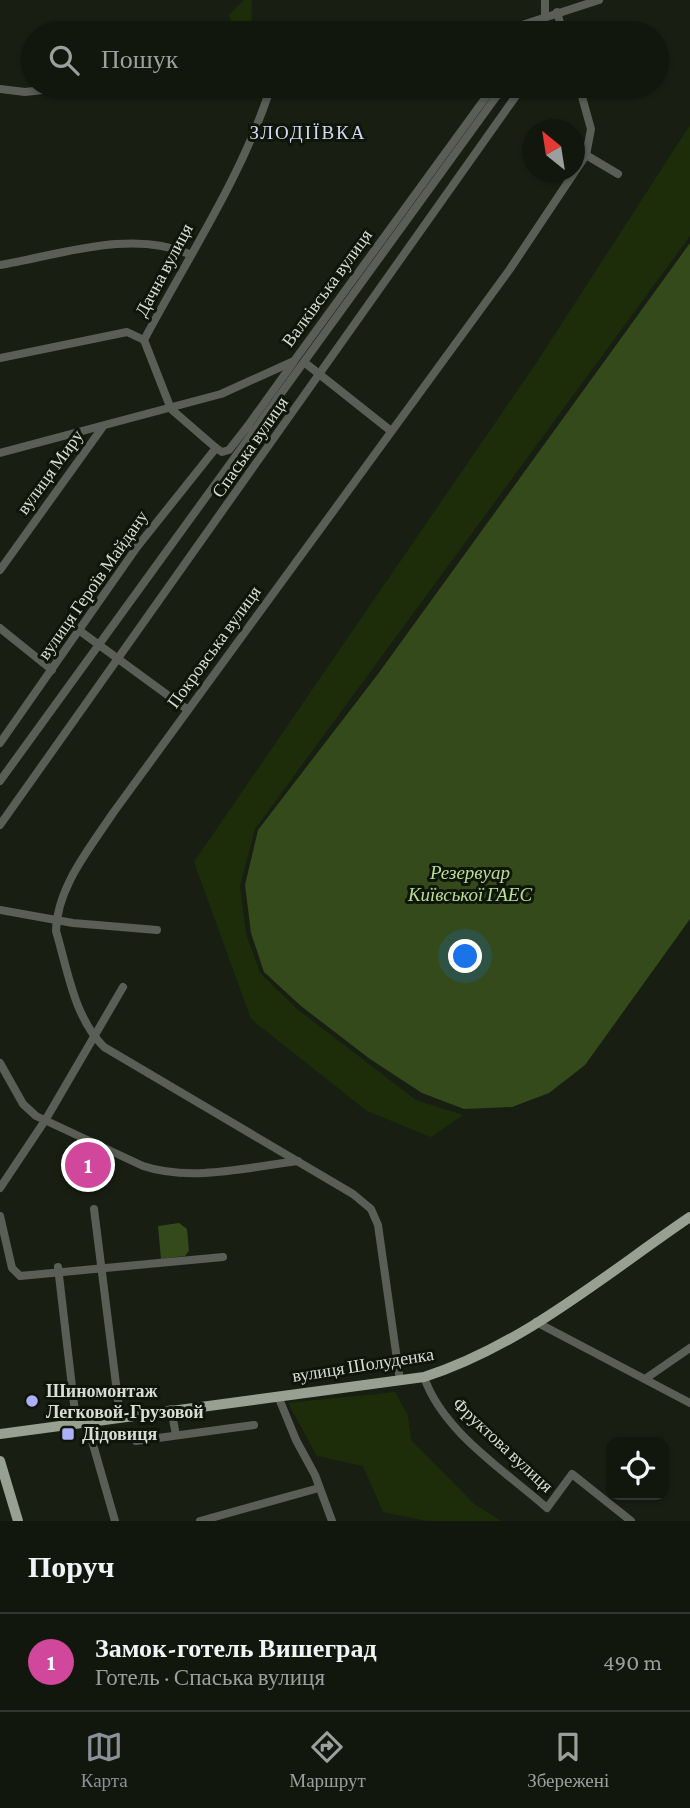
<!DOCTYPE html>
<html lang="uk">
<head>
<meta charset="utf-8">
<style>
  body { margin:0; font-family:"Crimson Pro",serif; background:#1b2017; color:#f1f3f6 }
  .controls { position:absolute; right:21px; bottom:21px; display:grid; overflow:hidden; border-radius:14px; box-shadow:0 2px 5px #0004 }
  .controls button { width:63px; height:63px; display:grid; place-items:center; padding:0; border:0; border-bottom:2px solid #31362e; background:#12170e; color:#f1f3f6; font:35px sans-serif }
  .compass { position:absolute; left:522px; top:119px; width:63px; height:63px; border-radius:50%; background:#12170e; box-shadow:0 2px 5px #0004; rotate:330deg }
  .you { position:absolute; left:466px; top:957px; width:24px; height:24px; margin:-18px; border:5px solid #fff; border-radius:50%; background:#1a73e8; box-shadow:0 0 0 10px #1a73e833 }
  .badge { display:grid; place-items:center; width:46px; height:46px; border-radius:50%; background:#8c9099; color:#fff; font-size:23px; font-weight:700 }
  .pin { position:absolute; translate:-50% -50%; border:4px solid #fff; box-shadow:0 2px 7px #0006 }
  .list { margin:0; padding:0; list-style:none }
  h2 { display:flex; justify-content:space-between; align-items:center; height:91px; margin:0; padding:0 28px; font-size:30px }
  h2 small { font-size:23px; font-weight:400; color:#9c9f9e }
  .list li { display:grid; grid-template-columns:46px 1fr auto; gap:21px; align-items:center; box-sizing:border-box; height:98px; padding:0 28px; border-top:2px solid #31362e }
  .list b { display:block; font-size:26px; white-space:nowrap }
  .list p { margin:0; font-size:23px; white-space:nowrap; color:#9c9f9e }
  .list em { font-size:23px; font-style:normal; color:#9c9f9e }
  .icon { flex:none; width:38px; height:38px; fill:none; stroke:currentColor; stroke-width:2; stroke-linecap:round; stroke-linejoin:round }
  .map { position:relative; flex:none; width:690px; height:1521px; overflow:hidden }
  .search { position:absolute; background:#12170e; box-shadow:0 2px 5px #0004; left:21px; right:21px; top:21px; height:77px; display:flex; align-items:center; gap:18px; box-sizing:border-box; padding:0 24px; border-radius:38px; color:#9c9f9e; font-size:26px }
  .sheet { height:189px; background:#12170e }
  nav { display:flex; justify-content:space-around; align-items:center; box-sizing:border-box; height:98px; border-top:2px solid #31362e; background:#12170e; font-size:19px; color:#9c9f9e }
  nav a { display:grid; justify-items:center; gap:4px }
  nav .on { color:#8c9099 }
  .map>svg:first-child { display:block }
  .green { fill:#1d2d0a }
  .water { fill:#344a1b }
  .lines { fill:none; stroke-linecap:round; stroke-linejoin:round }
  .minor { stroke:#5a5e57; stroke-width:8 }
  .major { stroke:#98a092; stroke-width:10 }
  .poi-dot { fill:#aab0fb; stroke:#0f1509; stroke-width:2.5 }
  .labels { text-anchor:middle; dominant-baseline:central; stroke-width:6; stroke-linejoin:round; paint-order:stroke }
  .street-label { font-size:18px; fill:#d8ddd4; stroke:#0f1509 }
  .poi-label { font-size:18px; font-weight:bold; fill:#d8ddd4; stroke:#0f1509; text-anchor:start }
  .neighbourhood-label { font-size:19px; letter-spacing:2px; fill:#d5d8f6; stroke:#0f1509 }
  .water-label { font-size:19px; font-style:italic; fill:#b9df95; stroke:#0f1509 }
</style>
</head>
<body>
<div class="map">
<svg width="690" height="1521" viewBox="0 0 690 1521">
  <rect width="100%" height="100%" fill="#181f12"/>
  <!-- green -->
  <g class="green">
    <polygon points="244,0 252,0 251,33 235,33 229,15"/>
    <polygon points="690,125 690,236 255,829 240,886 246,934 260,973 297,1009 416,1100 463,1115 431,1137 367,1111 251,1019 194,862 537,362"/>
    <polygon points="395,1392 408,1416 411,1440 474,1504 501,1521 427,1521 383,1512 363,1466 317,1456 288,1403"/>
  </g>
  <!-- water -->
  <g class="water">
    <polygon points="690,243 690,919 585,1065 549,1093 512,1107 464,1109 422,1093 370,1059 301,1006 264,972 251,933 245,885 258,830 378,674"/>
    <polygon points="179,1223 187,1229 189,1251 185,1256 161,1259 158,1226"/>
  </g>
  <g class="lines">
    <!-- minor -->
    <g class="minor">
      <polyline points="557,12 563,33"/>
      <polyline points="471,33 522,25 599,0"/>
      <polyline points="537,33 545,16 545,0"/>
      <polyline points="0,89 25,92 78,86"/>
      <polyline points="586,155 618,174"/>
      <path d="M0,265C59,255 132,229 189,254"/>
      <polyline points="0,358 127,332 144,340"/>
      <polyline points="304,362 391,431"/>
      <polyline points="247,427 293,363"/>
      <path d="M253,432L247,427L229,450L222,452L216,448L171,409L144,340C188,257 243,175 271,86"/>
      <polyline points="0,453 221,394 294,361 494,86"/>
      <polyline points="0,570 102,428"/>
      <polyline points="0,628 52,670"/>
      <polyline points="80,631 188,710"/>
      <polyline points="0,743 137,547 216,448"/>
      <polyline points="0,781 504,86"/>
      <polyline points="0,825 523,86"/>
      <polyline points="0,910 73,923 157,930"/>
      <path d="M0,1063L23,1104L36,1116L143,1166C191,1182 249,1167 298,1161"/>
      <polyline points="0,1188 46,1119 123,987"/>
      <polyline points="94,1209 120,1416"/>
      <polyline points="0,1216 12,1268 20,1276 223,1257"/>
      <polyline points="58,1267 76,1421"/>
      <polyline points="536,1322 690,1403"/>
      <path d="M424,1377C443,1432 504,1470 547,1508L572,1474L631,1521"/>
      <polyline points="645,1379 690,1348"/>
      <path d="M400,1381L378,1225L371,1209L353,1194L104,1047C74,1017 68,971 56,931C57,887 90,848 113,813L510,269L586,155L591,129L579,86"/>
      <polyline points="278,1396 296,1440 315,1475 332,1521"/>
      <polyline points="171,1409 176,1435"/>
      <polyline points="86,1420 115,1521"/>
      <polyline points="136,1441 254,1425"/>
      <polyline points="200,1521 319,1488"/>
    </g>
    <!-- major -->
    <g class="major">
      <path d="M0,1434L424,1377C522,1346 606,1274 690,1217"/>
      <polyline points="0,1461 18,1521"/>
    </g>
  </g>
  <!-- markers -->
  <g class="poi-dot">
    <circle cx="32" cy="1401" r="7"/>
    <rect x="61" y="1427" width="14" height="14" rx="3.5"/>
  </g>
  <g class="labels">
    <!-- street labels -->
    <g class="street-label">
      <text transform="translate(164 270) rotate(-62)">Дачна вулиця</text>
      <text transform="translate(327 288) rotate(-54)">Валківська вулиця</text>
      <text transform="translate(250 447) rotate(-55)">Спаська вулиця</text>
      <text transform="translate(50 472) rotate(-54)">вулиця Миру</text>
      <text transform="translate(93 585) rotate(-55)">вулиця Героїв Майдану</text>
      <text transform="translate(214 647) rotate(-54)">Покровська вулиця</text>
      <text transform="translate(363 1365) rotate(-9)">вулиця Шолуденка</text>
      <text transform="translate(503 1445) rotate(43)">Фруктова вулиця</text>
    </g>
    <!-- poi labels -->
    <g class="poi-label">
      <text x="46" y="1391">Шиномонтаж<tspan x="46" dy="21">Легковой-Грузовой</tspan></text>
      <text x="82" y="1434">Дідовиця</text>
    </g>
    <!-- neighbourhood labels -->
    <g class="neighbourhood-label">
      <text x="308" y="132">ЗЛОДІЇВКА</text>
    </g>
    <!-- water labels -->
    <g class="water-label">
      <text x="470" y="872">Резервуар<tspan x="470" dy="22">Київської ГАЕС</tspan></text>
    </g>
  </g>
</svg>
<div class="controls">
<button><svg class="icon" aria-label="locate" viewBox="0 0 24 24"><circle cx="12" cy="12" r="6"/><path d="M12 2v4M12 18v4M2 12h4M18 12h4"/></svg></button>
</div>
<svg class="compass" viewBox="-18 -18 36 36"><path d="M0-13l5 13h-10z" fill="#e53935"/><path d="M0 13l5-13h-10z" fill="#9c9f9e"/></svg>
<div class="you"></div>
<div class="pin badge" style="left:88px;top:1165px;background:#d1479c">1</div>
<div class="search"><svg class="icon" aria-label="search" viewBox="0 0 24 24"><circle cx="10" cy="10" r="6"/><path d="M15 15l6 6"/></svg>Пошук</div>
</div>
<section class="sheet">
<h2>Поруч<small></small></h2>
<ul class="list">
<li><span class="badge" style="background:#d1479c">1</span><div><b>Замок-готель Вишеград</b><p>Готель · Спаська вулиця</p></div><em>490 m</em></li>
</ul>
</section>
<nav>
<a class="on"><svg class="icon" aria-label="map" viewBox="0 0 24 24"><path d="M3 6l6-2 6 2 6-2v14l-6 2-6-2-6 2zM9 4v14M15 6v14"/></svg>Карта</a>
<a><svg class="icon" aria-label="directions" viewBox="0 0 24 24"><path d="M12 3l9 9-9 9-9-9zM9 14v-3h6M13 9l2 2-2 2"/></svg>Маршрут</a>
<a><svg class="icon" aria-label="saved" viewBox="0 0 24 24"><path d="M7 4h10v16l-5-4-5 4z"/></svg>Збережені</a>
</nav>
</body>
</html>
